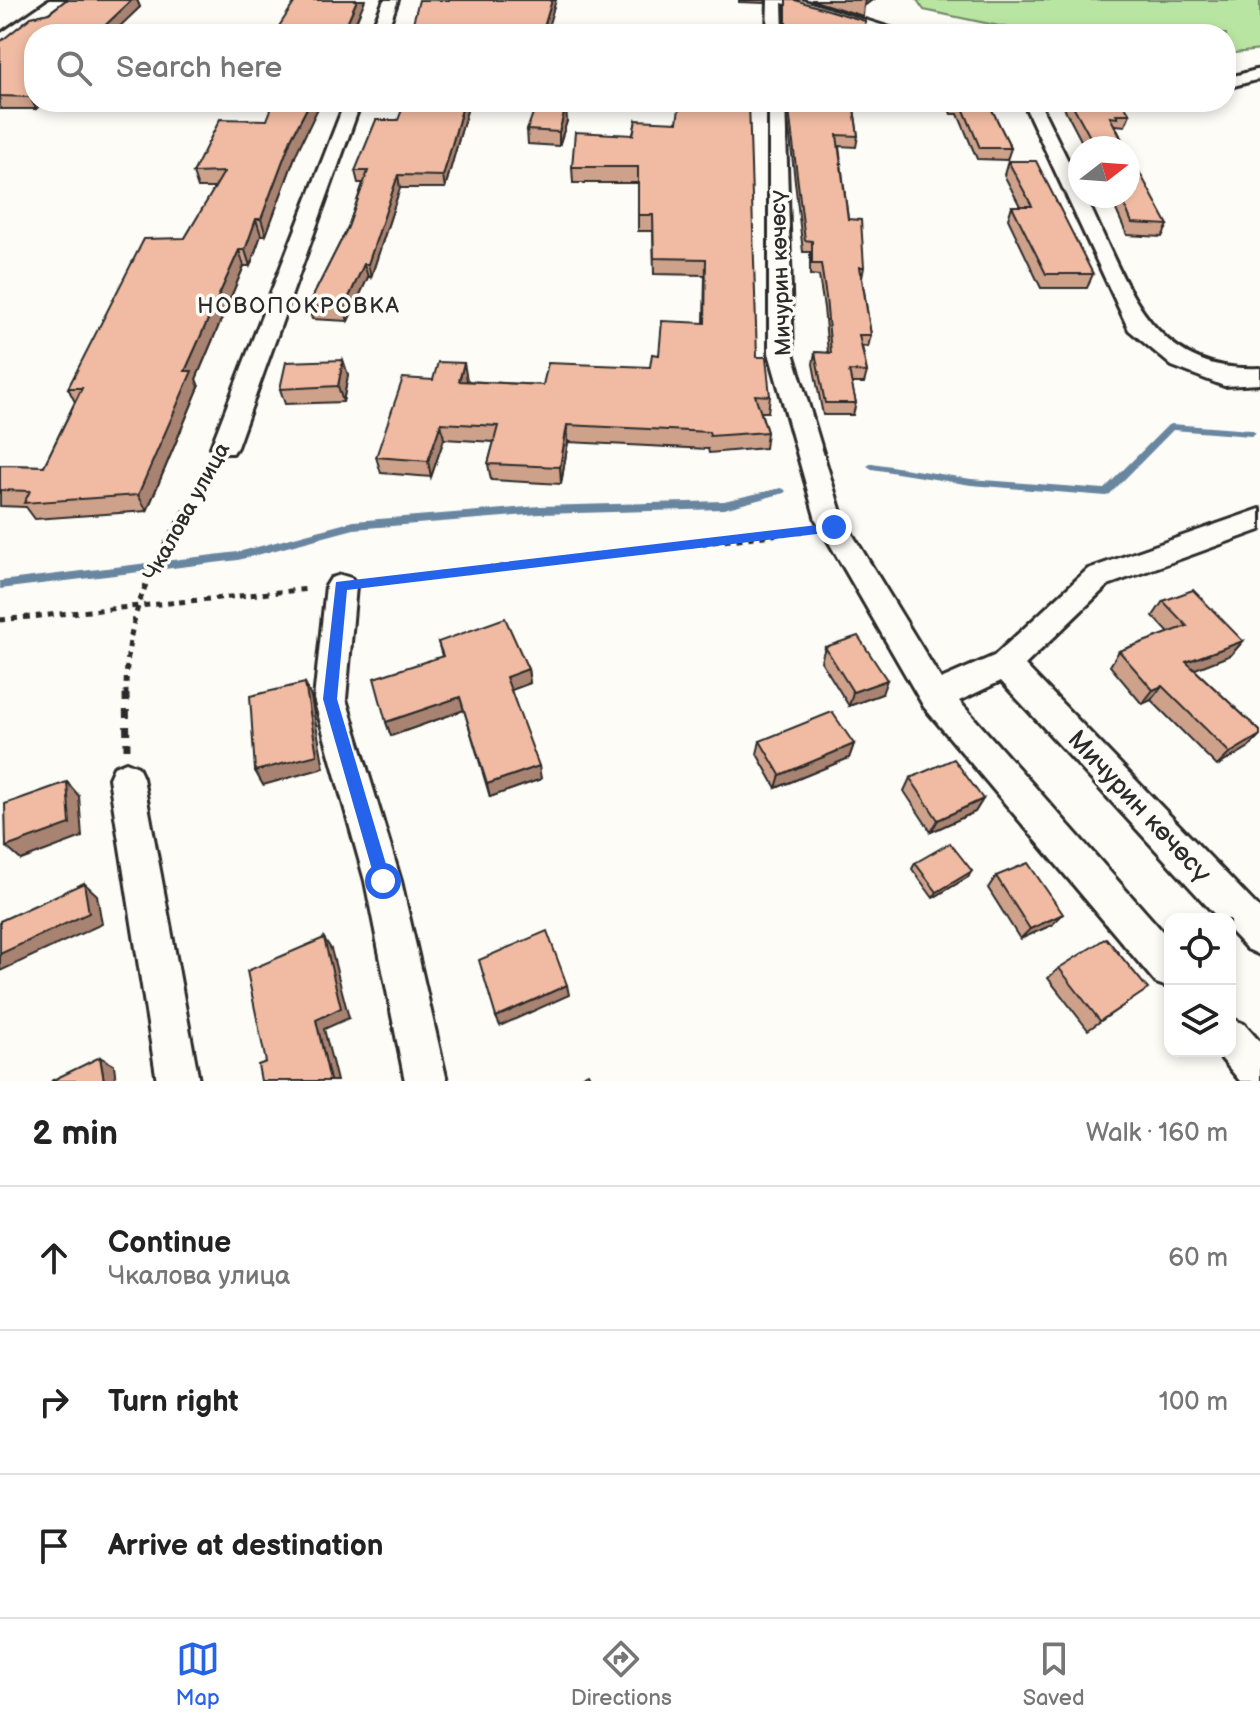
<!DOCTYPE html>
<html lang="en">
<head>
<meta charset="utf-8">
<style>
  body { margin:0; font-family:"Balsamiq Sans",sans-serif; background:#f6f6f6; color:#222 }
  .controls { position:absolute; right:24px; bottom:24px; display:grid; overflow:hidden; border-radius:16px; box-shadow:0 4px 12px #0003 }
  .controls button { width:72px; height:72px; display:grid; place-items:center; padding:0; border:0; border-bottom:2px solid #e0e0e0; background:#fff; color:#222; font:40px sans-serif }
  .compass { position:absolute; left:1068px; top:136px; width:72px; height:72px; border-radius:50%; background:#fff; box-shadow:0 4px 12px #0003; rotate:73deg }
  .stop { position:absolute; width:24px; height:24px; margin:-18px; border:6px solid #2563eb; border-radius:50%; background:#fff }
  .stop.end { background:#2563eb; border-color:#fff; box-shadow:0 2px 8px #0008 }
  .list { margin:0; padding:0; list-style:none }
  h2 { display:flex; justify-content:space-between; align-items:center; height:104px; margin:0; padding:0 32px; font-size:34px }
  h2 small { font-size:26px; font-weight:400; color:#767676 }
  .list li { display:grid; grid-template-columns:52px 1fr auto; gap:24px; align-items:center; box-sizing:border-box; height:144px; padding:0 32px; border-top:2px solid #e0e0e0 }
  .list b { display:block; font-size:30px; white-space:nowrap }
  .list p { margin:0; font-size:26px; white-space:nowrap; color:#767676 }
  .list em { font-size:26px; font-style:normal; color:#767676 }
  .icon { flex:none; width:44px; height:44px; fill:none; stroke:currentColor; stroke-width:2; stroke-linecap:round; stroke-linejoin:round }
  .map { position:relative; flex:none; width:1260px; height:1081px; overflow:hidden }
  .search { position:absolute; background:#fff; box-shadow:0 4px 12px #0003; left:24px; right:24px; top:24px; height:88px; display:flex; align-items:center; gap:20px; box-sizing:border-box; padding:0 28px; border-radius:32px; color:#767676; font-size:30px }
  .sheet { height:536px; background:#fff }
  nav { display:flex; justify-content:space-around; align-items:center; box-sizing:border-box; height:112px; border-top:2px solid #e0e0e0; background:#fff; font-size:22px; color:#767676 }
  nav a { display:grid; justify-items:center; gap:4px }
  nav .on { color:#2563eb }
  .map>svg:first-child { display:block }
  .green { fill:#b9e5a2; stroke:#728866; stroke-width:2 }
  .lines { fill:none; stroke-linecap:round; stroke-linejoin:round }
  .stream { fill:#6986a0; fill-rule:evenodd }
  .street-casing { stroke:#2b2b2b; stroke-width:6 }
  .path-far1 { stroke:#2b2b2b; stroke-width:5; stroke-dasharray:6 6; stroke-linecap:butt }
  .path { stroke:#2b2b2b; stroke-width:7; stroke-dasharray:8 8; stroke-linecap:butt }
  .street { fill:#fdfcf7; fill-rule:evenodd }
  .wall { fill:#cea18b; stroke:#2b2b2b; stroke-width:2 }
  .shaded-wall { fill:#a88371; stroke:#2b2b2b; stroke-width:2 }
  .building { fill:#f0bba2; stroke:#2b2b2b; stroke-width:2 }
  .route { fill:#2563eb }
  .labels { text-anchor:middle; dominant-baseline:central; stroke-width:7; stroke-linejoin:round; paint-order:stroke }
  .street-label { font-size:22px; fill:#2b2b2b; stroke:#fdfcf7 }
  .far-quarter-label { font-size:22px; letter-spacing:2px; fill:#2b2b2b; stroke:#fdfcf7 }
  .near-street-label { font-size:26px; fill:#2b2b2b; stroke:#fdfcf7 }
</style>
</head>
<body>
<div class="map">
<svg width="1260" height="1081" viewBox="0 0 1260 1081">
  <rect width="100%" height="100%" fill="#fdfcf7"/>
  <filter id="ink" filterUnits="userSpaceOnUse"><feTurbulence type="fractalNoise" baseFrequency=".0125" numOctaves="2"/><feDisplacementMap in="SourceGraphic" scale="16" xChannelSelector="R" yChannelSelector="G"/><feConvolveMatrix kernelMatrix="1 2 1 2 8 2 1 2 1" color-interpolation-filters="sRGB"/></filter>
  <g filter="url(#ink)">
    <!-- green -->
    <polygon class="green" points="917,0 1260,0 1260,50 1226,54 1226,34 1037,34 924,10"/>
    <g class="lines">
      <!-- stream -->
      <g class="stream">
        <polygon points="1171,424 1251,430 1256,433 1251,436 1173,430 1109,495 1106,496 971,485 872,469 867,466 872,463 971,479 1104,489 1168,425"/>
        <polygon points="781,488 784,489 786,491 784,493 724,509 540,514 354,529 238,560 0,589 0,581 238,552 354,521 540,506 724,501"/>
      </g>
      <!-- street casing -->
      <g class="street-casing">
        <g id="street">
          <polygon points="49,0 65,0 0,46 0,34"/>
          <polygon points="384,0 398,0 386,34 370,34"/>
          <polygon points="768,0 801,0 910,34 886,34 782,3 783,34 767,34"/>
          <polygon points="1260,69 1260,79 1226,88 1226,78"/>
          <polygon points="345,102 361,102 237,447 233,453 215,453 211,447"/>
          <polygon points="769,102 785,102 793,353 843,519 941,679 994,656 1088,569 1260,509 1260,530 1108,585 1025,665 1260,909 1260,955 1247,949 1230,931 1230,919 1219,919 1001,681 959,701 1170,940 1170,988 1156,983 924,707 816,520 769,353"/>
          <path d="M1023,102H1039L1080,185V196H1085C1126,279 1148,374 1260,368V384L1224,386L1172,366L1129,330Z"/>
          <polygon points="341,575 351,578 356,586 346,699 401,881 447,1081 405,1081 365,881 314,699 326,586 331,578"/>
          <polygon points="126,762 138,767 143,778 199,1081 157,1081 109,778 114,767"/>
          <polygon points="1230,1018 1244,1024 1260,1042 1260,1081 1240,1081 1216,1052 1230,1051"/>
        </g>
      </g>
      <!-- path-far1 -->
      <g class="path-far1">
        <polyline points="367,583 806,531"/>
        <polyline points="0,620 309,589"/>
        <path d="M126,696C125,596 164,545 214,464"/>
      </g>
      <!-- path -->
      <polyline class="path" points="126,694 127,749"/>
      <!-- street -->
      <use href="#street" class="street"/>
    </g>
    <!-- wall -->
    <g class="wall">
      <polygon points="66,0 137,0 140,7 34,102 43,102 36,109 0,109 0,42 49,13"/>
      <polygon points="739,0 766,0 765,3 739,2"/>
      <polygon points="811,0 872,0 864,6 863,16"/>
      <polygon points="786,102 853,102 858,136 856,147 839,146 848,219 864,267 862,278 871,335 868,347 862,346 867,372 864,383 851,383 856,403 853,415 823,415 813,364 815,352 828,353 824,308 819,276 810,275 810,252 803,252"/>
      <polygon points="946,102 988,102 1011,148 1007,160 977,159 958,114 951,114"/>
      <polygon points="1061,102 1122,102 1130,114 1125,126 1115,125 1126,148 1085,148"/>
      <polygon points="468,107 445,188 400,188 371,277 368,277 348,321 312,319 308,306 348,227 363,183 358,183 355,171"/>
      <polygon points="636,120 757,357 770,396 768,412 761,412 767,432 765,448 709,453 708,449 568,442 561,484 491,480 488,464 494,442 444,439 431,477 381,473 376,457 433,380 467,380 466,381 543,385 650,367 659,355 704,323 705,275 654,274 653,231 638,231 638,183 573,183 572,167 633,135"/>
      <polygon points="567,121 559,146 528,144 527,130"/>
      <polygon points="296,154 266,235 261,235 250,266 244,266 196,379 199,387 147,511 35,519 26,507 0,506 0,465 44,466 75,402 68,388 185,238 215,188 198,188 193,173"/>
      <polygon points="1008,161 1093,274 1087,288 1041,288 1008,219 1012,206 1020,206 1004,175"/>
      <polygon points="1110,196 1128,196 1168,225 1162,237 1127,235"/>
      <polygon points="343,360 348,375 343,402 285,404 280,389"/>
      <polygon points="1163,601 1243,641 1231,655 1194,669 1260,731 1260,736 1249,747 1217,766 1151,700 1142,704 1110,666 1119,651 1169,633 1153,616"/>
      <polygon points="438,642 528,669 530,683 511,690 541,779 490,797 464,710 391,736 386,722 442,656"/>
      <polygon points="825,647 882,694 849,706 821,661"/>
      <polygon points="760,741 854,744 849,758 776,788 757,754"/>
      <polygon points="910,778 983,799 975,812 931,832 904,791"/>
      <polygon points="915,863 968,877 933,898 912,869"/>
      <polygon points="996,876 1052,925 1020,939 988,888"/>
      <polygon points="1059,968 1134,998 1088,1030 1048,978"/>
    </g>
    <!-- shaded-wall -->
    <g class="shaded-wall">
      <polygon points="132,0 137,0 140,7 112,34 96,34"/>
      <polygon points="357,0 365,0 351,34 342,34"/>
      <polygon points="552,0 556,0 546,34 542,34"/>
      <polygon points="865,0 872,0 864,6"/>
      <polygon points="34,93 34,102 43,102 36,109 30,97"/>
      <polygon points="310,102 321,102 296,154 266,235 261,219 291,139"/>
      <polygon points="464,102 467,102 468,107 445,188 443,176"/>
      <polygon points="566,106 567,121 559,146 559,132"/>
      <polygon points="398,175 400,188 371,277 368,264"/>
      <polygon points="256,219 261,235 250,266 245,250"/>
      <polygon points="239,250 244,266 196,379 199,387 147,511 138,495 185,371"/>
      <polygon points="364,264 368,277 348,321 344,308"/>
      <polygon points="343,360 348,375 343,402 338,386"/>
      <polygon points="464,363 467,380 462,397 459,381"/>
      <polygon points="441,423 444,439 431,477 428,461"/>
      <polygon points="567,425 568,442 561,484 560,467"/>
      <polygon points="1243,641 1231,655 1175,677 1186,662"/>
      <polygon points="528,669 530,683 509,691 506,677"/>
      <polygon points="887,680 882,694 849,706 853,692"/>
      <polygon points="305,683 311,697 324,768 263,785 255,771"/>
      <polygon points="1162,686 1151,700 1142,704 1153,690"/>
      <polygon points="460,697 464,710 391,736 386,722"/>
      <polygon points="1260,735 1249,747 1217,766 1230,753"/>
      <polygon points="854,744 849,758 776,788 780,775"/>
      <polygon points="539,766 541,779 490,797 487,784"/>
      <polygon points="67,782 79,796 82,837 21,860 6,847"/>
      <polygon points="983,799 975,812 931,832 938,820"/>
      <polygon points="972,871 968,877 933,898 937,892"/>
      <polygon points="84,883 97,895 102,924 0,971 0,954"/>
      <polygon points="1063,914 1052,925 1020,939 1030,929"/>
      <polygon points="324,938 331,949 349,1018 324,1029 337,1081 330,1081 316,1020"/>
      <polygon points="567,985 569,995 500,1026 496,1017"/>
      <polygon points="100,1057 114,1065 116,1081 104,1081"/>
    </g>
    <!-- building -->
    <g class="building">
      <polygon points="66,0 132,0 96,34 34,34 34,93 30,97 0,96 0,42 31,17 49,13"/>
      <polygon points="296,0 357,0 342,34 274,34"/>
      <polygon points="419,0 552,0 542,34 410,34"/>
      <polygon points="786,0 795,0 865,21 866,34 786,34"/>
      <polygon points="274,102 310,102 291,139 261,219 256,219 245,250 239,250 185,371 192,371 138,495 24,503 30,491 0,490 0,465 44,466 82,388 68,388 144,239 185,238 224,172 193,173 220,119 267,120"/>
      <polygon points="405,102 464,102 443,176 398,175 368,264 364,264 344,308 308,306 348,227 368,171 355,171 376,120 398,120"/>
      <polygon points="680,102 749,102 757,357 766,357 770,396 755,395 767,432 710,436 709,432 567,425 560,467 488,464 498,426 441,423 428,461 376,457 403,378 433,380 438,362 464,363 459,381 543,385 548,363 650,367 652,354 659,355 662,321 705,323 706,259 654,258 653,215 638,215 638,167 572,167 575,132 633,135 636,120 677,122"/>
      <polygon points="788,102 853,102 858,136 837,135 848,219 861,220 864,267 860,267 871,335 859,335 867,372 849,371 856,403 825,403 815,352 831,353 826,297 821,264 812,264 812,241 805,240"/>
      <polygon points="954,102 988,102 1011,148 980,148 961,103"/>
      <polygon points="1071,102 1122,102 1130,114 1116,114 1118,118 1110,117 1126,148 1096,148"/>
      <polygon points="536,105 566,106 559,132 527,130"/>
      <polygon points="1128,151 1168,225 1132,223 1121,196 1128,196"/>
      <polygon points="1008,161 1036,161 1093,274 1046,274 1012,206 1032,206"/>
      <polygon points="343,360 338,386 280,389 286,362"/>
      <polygon points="1193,590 1243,641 1186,662 1260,731 1260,735 1230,753 1162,686 1153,690 1119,651 1187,626 1163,601"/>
      <polygon points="505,618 528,669 506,677 539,766 487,784 460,697 386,722 374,678 443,656 438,642"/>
      <polygon points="858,636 887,680 853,692 825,647"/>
      <polygon points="305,683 317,755 255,771 250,696"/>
      <polygon points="832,712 854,744 780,775 760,741"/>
      <polygon points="954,759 983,799 938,820 910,778"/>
      <polygon points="67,782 70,824 6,847 5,804"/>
      <polygon points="950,843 972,871 937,892 915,863"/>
      <polygon points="1028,863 1063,914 1030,929 996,876"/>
      <polygon points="84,883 89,913 0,954 0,921"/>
      <polygon points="547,931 567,985 496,1017 479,960"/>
      <polygon points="324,938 341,1008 316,1020 330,1081 261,1081 258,1065 266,1062 247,971"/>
      <polygon points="1106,938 1148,989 1100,1021 1059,968"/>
      <polygon points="100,1057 104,1081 51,1081"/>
      <polygon points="588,1073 592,1081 573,1081"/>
    </g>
  </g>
  <!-- route -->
  <polygon class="route" points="834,523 841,527 834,532 347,590 337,699 391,881 389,887 377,887 323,699 336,582"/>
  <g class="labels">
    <!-- street labels -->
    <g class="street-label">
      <text transform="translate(781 273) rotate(-92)">Мичурин көчөсү</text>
      <text transform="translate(187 512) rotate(-61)">Чкалова улица</text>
    </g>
    <!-- far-quarter labels -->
    <g class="far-quarter-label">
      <text x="299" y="306">НОВОПОКРОВКА</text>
    </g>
    <!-- near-street labels -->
    <g class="near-street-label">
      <text transform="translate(1139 807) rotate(47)">Мичурин көчөсү</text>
    </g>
  </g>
</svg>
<div class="controls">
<button><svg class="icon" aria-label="locate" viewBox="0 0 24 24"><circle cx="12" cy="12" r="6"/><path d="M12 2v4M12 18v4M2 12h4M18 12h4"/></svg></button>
<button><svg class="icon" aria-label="layers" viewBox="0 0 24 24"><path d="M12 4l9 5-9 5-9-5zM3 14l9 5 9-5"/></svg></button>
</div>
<svg class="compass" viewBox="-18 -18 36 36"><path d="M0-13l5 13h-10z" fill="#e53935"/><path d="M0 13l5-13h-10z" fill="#767676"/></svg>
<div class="stop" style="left:383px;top:881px"></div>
<div class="stop end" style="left:834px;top:527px"></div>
<div class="search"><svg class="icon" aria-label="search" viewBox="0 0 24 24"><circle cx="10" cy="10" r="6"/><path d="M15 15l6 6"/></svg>Search here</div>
</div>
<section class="sheet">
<h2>2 min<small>Walk · 160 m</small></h2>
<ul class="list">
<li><svg class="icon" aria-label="ahead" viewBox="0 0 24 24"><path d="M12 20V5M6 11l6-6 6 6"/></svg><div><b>Continue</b><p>Чкалова улица</p></div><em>60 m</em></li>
<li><svg class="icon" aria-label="right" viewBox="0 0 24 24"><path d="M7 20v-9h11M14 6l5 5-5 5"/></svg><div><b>Turn right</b></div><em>100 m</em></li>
<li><svg class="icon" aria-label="arrive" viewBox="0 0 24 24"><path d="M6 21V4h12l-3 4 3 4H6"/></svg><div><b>Arrive at destination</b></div></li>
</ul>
</section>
<nav>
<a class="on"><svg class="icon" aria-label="map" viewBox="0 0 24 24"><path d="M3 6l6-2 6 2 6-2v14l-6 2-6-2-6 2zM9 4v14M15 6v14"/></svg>Map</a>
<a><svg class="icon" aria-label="directions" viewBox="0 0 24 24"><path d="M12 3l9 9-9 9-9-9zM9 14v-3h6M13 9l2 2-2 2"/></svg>Directions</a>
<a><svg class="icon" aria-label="saved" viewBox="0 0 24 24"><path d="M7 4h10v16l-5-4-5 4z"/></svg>Saved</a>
</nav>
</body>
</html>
